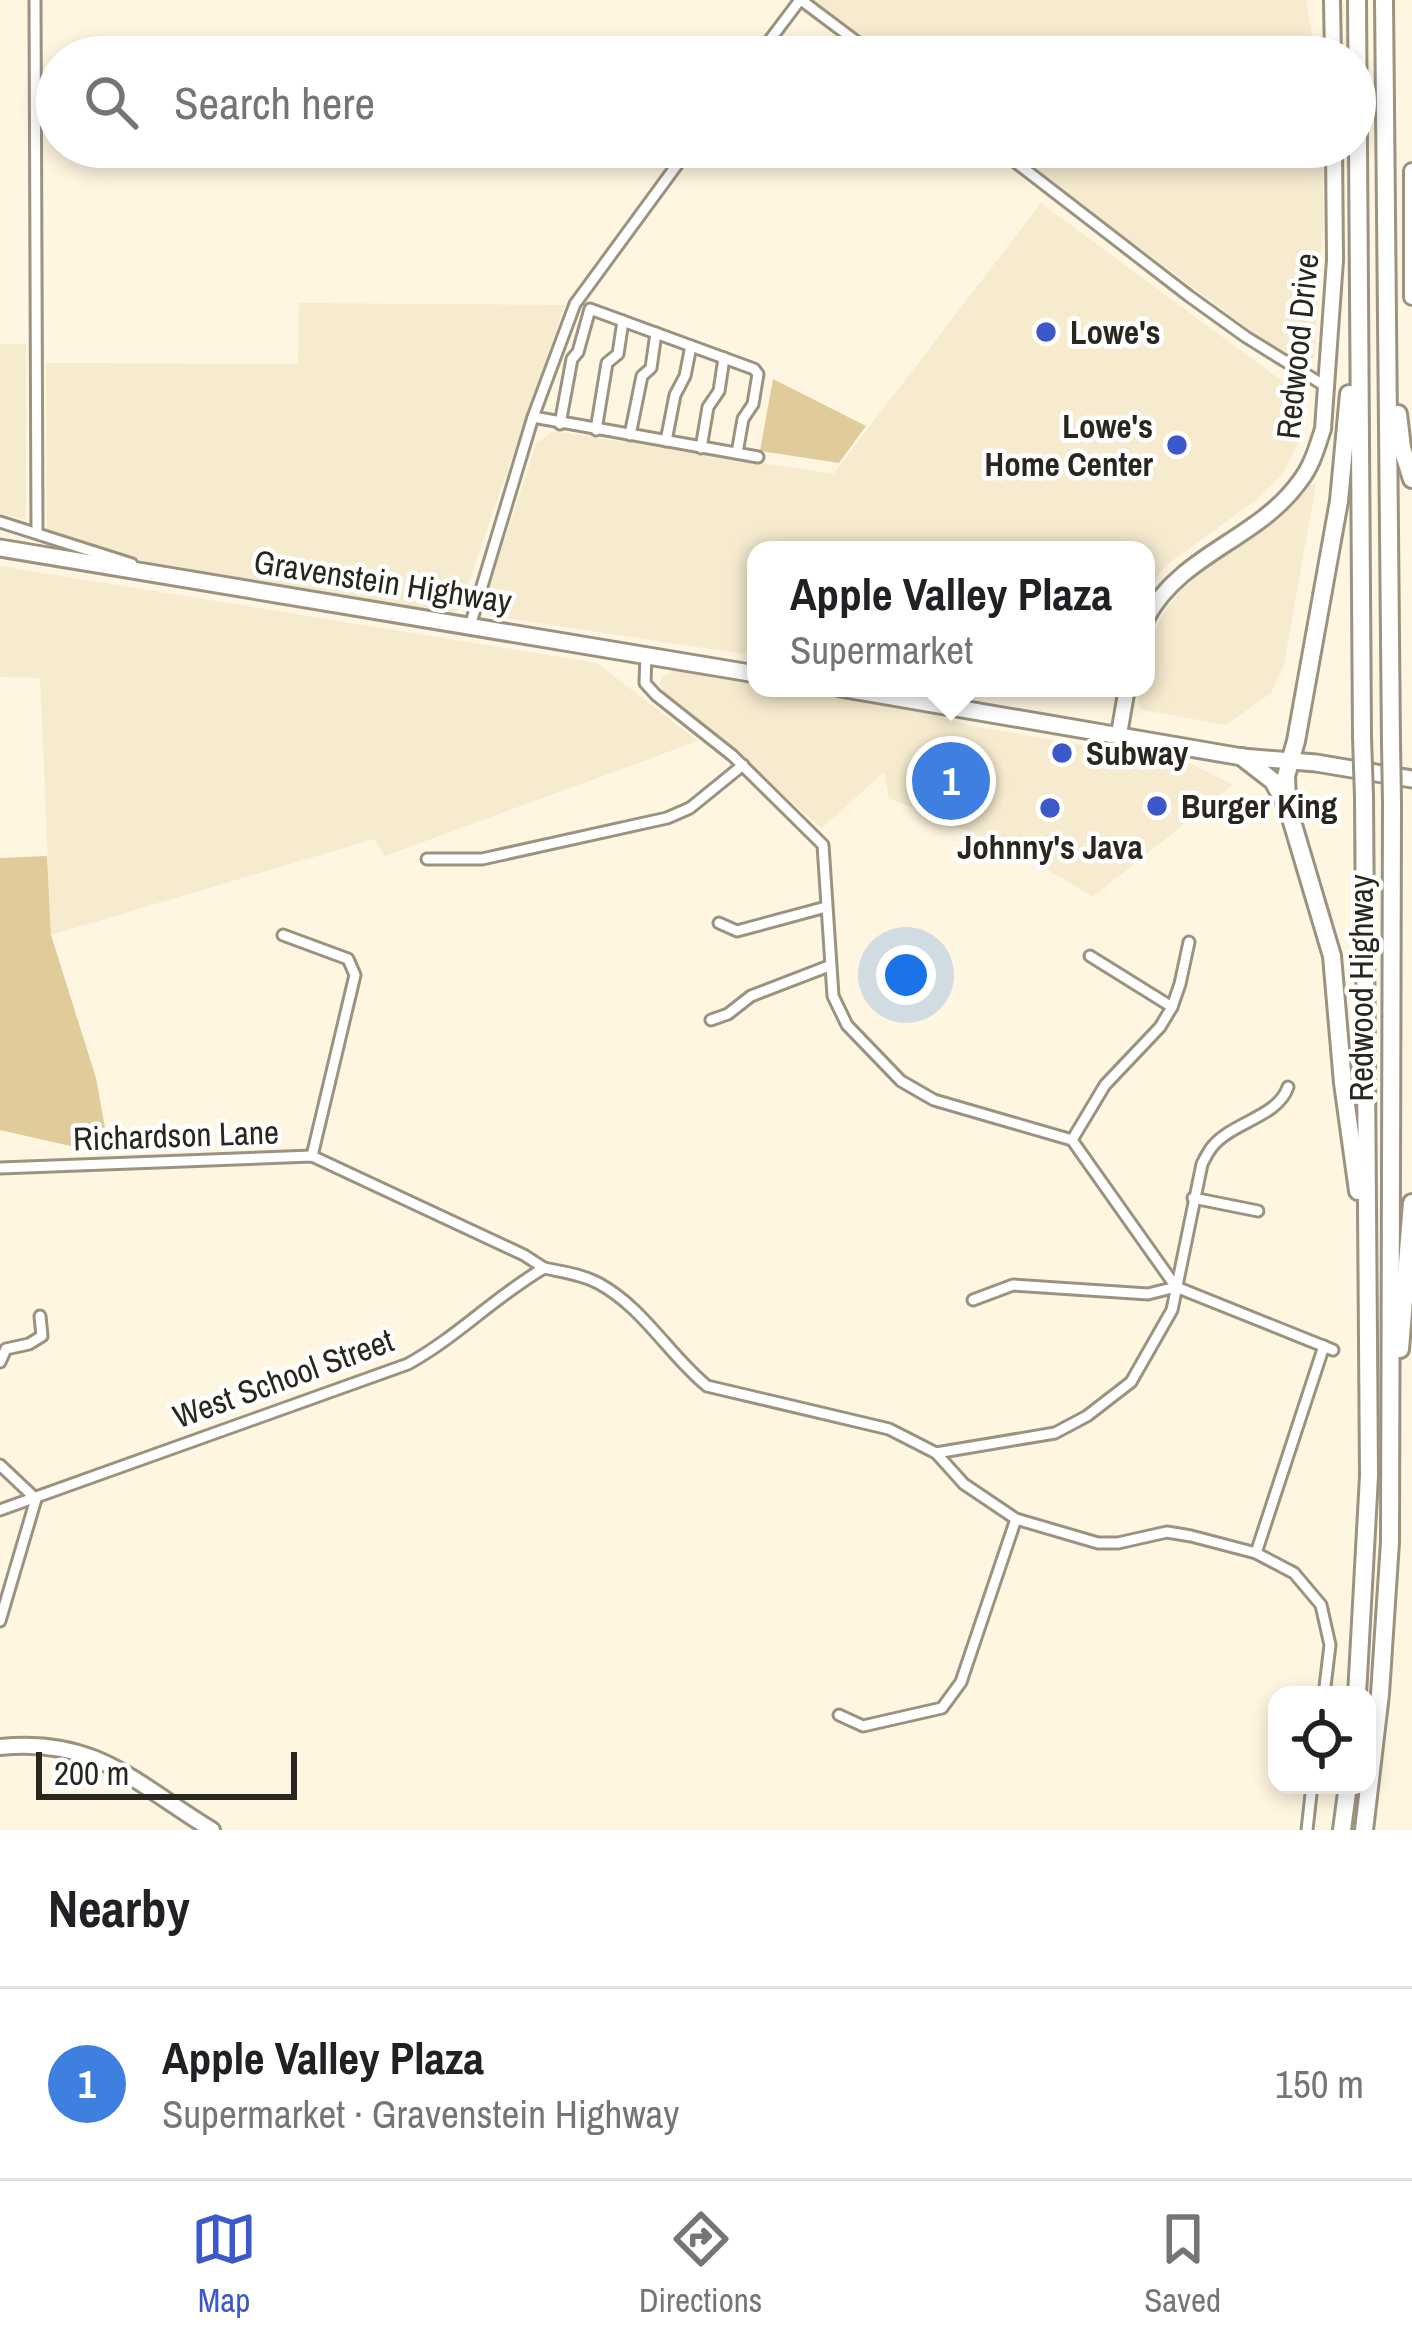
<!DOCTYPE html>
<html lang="en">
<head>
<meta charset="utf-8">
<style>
  body { margin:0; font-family:"Archivo Narrow",sans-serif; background:#f2f2f2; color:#202124 }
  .controls { position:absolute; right:36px; bottom:36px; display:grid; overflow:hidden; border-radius:24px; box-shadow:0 6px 18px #0003 }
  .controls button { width:108px; height:108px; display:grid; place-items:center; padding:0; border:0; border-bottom:3px solid #e0e0e0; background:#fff; color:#202124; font:60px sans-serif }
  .scale { position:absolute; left:36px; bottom:30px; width:261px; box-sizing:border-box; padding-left:12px; border:6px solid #29261e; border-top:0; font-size:33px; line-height:42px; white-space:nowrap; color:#29261e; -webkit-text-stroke:9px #fff; paint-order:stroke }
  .you { position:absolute; left:906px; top:975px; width:42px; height:42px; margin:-30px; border:9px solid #fff; border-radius:50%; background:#1a73e8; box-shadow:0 0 0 18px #1a73e833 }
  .badge { display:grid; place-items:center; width:78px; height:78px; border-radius:50%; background:#3c58ca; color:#fff; font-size:39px; font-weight:700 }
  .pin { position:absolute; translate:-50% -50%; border:6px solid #fff; box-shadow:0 3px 12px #0006 }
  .popup { position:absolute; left:747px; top:541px; width:408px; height:156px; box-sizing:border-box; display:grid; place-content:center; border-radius:24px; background:#fff; filter:drop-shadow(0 3px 9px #0005); font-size:39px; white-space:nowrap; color:#757577 }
  .popup b { font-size:45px; color:#202124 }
  .popup::after { content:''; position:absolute; left:50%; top:100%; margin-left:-24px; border:24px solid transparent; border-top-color:#fff }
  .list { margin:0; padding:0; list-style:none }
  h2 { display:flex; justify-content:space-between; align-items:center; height:156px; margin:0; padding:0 48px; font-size:51px }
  h2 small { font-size:39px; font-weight:400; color:#757577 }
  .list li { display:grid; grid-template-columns:78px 1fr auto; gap:36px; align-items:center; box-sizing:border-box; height:192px; padding:0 48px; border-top:3px solid #e0e0e0 }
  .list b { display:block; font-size:45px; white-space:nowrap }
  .list p { margin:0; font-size:39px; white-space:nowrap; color:#757577 }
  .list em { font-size:39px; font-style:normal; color:#757577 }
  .icon { flex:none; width:66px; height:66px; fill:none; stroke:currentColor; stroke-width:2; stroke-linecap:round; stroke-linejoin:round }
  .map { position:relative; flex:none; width:1412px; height:1830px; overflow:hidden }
  .search { position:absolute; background:#fff; box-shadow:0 6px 18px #0003; left:36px; right:36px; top:36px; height:132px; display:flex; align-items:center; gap:30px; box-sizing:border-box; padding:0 42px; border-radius:66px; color:#757577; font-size:45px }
  .sheet { height:348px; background:#fff }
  nav { display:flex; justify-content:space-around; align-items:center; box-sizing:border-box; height:168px; border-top:3px solid #e0e0e0; background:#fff; font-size:33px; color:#757577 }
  nav a { display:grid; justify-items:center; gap:6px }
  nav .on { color:#3c58ca }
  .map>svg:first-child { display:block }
  .built { fill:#f6ebcf }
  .green { fill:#e0cc9b }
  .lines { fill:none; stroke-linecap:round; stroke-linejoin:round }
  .street-casing { stroke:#9b9380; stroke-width:15 }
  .secondary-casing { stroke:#9b9380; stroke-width:20 }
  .primary-casing { stroke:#9b9380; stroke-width:21 }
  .highway-casing { stroke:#9b9380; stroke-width:22 }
  .street { stroke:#fff; stroke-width:9 }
  .secondary { stroke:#fff; stroke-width:14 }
  .primary { stroke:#fff; stroke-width:15 }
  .highway { stroke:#fff; stroke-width:16 }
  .highway-bridge-casing { stroke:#9b9380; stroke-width:22; stroke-linecap:butt }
  .highway-bridge { stroke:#fff; stroke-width:16 }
  .poi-dot { fill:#3c58ca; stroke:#fff; stroke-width:4.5 }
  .labels { text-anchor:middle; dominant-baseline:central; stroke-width:9; stroke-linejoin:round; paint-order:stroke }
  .poi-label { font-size:33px; font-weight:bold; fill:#29261e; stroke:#fff; text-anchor:start }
  .street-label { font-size:33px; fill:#29261e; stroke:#fff }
</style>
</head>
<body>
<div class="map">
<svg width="1412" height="1830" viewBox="0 0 1412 1830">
  <rect width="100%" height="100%" fill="#fff6e1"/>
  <!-- built -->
  <g class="built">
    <polygon points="808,0 1306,0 1316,57 884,57"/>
    <polygon points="1005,147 1324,147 1323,231 1314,358 1307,363 1278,351"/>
    <polygon points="1041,203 1301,395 1304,415 1300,439 1282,475 1256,500 1168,564 1146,589 1146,550 756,550 756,656 487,615 483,605 536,444 553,431 833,474"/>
    <polygon points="299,303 565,305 459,610 453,614 169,569 47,529 46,363 298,364"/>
    <polygon points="0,344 26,344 26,520 0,513"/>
    <polygon points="1316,484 1284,664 1271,693 1226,725 1142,710 1138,702 1141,688 1146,688 1146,664 1151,642 1163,614 1181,590 1282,509 1305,485"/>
    <polygon points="0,566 597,663 698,741 385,856 374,839 51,935 40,678 0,677"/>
    <polygon points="677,669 756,682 756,688 790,688 926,711 967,725 1189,763 1233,785 1093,897 1025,856 889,798 884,772 822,828 669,698 659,684 663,676"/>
  </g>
  <!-- green -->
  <g class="green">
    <polygon points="773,379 866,426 839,463 760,451"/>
    <polygon points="47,856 51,935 96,1078 110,1155 0,1130 0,858"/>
  </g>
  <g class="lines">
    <!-- street casing -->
    <g class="street-casing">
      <g id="street">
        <polyline points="35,0 37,533"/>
        <polyline points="801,0 877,57"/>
        <polyline points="757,57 800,0"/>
        <polyline points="996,147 1189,296 1246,337 1325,386"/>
        <polyline points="533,417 758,457"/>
        <polyline points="560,424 572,359 578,352 590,309 754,369 758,374 753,404 743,419 737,453"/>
        <polyline points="596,430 607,363 618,354 623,321"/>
        <polyline points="630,435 642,376 651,368 656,333"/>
        <polyline points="666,441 675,395 685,376 691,346"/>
        <polyline points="701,448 708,407 719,391 724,358"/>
        <polyline points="0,522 132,564"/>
        <polyline points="470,626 533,417 575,304 690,147"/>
        <polyline points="646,655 645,683 656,695 733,756 823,845 833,996 847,1025 901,1081 934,1100 1072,1140 1176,1287 1333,1350"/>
        <polyline points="427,859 482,859 667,818 690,808 743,765"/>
        <polyline points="719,923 737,931 826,907"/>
        <polyline points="283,935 348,959 355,975 312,1156"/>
        <polyline points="1090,956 1172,1007"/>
        <polyline points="711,1020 728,1014 751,996 829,966"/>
        <polyline points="1072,1140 1105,1085 1160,1027 1172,1007 1180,984 1189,942"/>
        <polyline points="0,1168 312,1156 524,1255 544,1268"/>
        <polyline points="1193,1198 1258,1211"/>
        <polyline points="973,1300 1013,1285 1148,1294 1176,1287"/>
        <polyline points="0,1362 6,1349 29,1344 42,1336 40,1316"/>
        <path d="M936,1453L1055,1433L1087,1416L1131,1382L1172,1310L1202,1164C1205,1158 1208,1152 1212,1147C1232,1122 1278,1117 1288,1087"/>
        <polyline points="0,1465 36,1499"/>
        <path d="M0,1510L408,1364C457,1337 496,1296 544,1268C562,1272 581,1274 598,1283C643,1307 669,1355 707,1386L889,1429L936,1453L964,1484L1016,1519L1098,1543H1118L1167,1532L1191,1536L1256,1553L1294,1573L1321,1605L1330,1645L1324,1695"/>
        <polyline points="1256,1553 1324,1346"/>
        <polyline points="0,1621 36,1499"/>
        <polyline points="839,1715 863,1726 942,1708 961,1682 1016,1519"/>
        <polyline points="1307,1830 1312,1785"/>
      </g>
    </g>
    <!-- secondary casing -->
    <g class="secondary-casing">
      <g id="secondary">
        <polyline points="1332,0 1333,57"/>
        <polyline points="1412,171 1412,297"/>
        <path d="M1146,619C1181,553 1258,540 1300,481C1312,466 1317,447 1323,429L1335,260L1334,147"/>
        <polyline points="1119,734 1127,688"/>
        <path d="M0,1747C97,1737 136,1784 212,1830"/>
      </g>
    </g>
    <!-- primary casing -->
    <g class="primary-casing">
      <g id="primary">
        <polyline points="0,548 756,674"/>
        <polyline points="840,688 1242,757 1316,763 1412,779"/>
      </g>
    </g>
    <!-- highway casing -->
    <g class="highway-casing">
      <g id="highway">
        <polyline points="1357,0 1362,737"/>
        <polyline points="1384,0 1391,743"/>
        <polyline points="1398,414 1402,448 1412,479"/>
        <polyline points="1242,757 1273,781 1288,808 1332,956 1343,1083 1358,1191"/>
        <polyline points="1287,800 1286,776 1296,741 1339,501 1349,394"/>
        <polyline points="1400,1349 1412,1203"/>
        <polyline points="1357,1695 1369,1476 1364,797"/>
        <polyline points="1342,1830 1348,1785"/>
        <polyline points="1364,1830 1380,1694 1390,1542 1392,803"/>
      </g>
    </g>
    <!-- street -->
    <use href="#street" class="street"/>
    <!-- secondary -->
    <use href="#secondary" class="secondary"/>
    <!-- primary -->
    <use href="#primary" class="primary"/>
    <!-- highway -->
    <use href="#highway" class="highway"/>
    <!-- highway-bridge casing -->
    <g class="highway-bridge-casing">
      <g id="highway-bridge">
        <polyline points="1362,737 1364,797"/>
        <polyline points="1391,743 1392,803"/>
      </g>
    </g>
    <!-- highway-bridge -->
    <use href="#highway-bridge" class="highway-bridge"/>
  </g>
  <!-- markers -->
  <g class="poi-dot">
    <circle cx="1046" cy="332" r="12"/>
    <circle cx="1177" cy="445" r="12"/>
    <circle cx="1062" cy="753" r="12"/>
    <circle cx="1157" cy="806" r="12"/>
    <circle cx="1050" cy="808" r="12"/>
  </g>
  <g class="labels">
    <!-- poi labels -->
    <g class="poi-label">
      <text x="1070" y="332">Lowe's</text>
      <text x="1153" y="426" text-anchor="end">Lowe's<tspan x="1153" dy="38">Home Center</tspan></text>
      <text x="1086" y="753">Subway</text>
      <text x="1181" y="806">Burger King</text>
      <text x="1050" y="847" text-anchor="middle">Johnny's Java</text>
    </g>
    <!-- street labels -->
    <g class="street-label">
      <text transform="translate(1297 346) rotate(-84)">Redwood Drive</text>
      <text transform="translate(383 581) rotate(9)">Gravenstein Highway</text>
      <text transform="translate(1361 988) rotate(-90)">Redwood Highway</text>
      <text transform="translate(176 1135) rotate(-2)">Richardson Lane</text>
      <text transform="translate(283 1378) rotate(-20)">West School Street</text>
    </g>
  </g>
</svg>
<div class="controls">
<button><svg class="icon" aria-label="locate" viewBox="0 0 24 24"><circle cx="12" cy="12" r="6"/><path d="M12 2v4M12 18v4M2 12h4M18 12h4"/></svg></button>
</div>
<div class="scale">200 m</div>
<div class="you"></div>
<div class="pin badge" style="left:951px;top:781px;background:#3f7fe0">1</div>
<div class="popup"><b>Apple Valley Plaza</b>Supermarket</div>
<div class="search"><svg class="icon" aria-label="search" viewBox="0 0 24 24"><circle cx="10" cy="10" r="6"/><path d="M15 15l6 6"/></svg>Search here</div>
</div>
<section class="sheet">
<h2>Nearby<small></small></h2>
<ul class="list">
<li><span class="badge" style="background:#3f7fe0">1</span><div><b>Apple Valley Plaza</b><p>Supermarket · Gravenstein Highway</p></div><em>150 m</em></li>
</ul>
</section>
<nav>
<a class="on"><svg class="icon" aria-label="map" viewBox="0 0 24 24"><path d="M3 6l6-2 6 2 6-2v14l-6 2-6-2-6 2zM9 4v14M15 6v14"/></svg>Map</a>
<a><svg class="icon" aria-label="directions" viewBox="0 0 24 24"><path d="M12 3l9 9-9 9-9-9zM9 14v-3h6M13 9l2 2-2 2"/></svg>Directions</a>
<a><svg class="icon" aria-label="saved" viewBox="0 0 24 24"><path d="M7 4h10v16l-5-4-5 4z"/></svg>Saved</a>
</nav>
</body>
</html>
